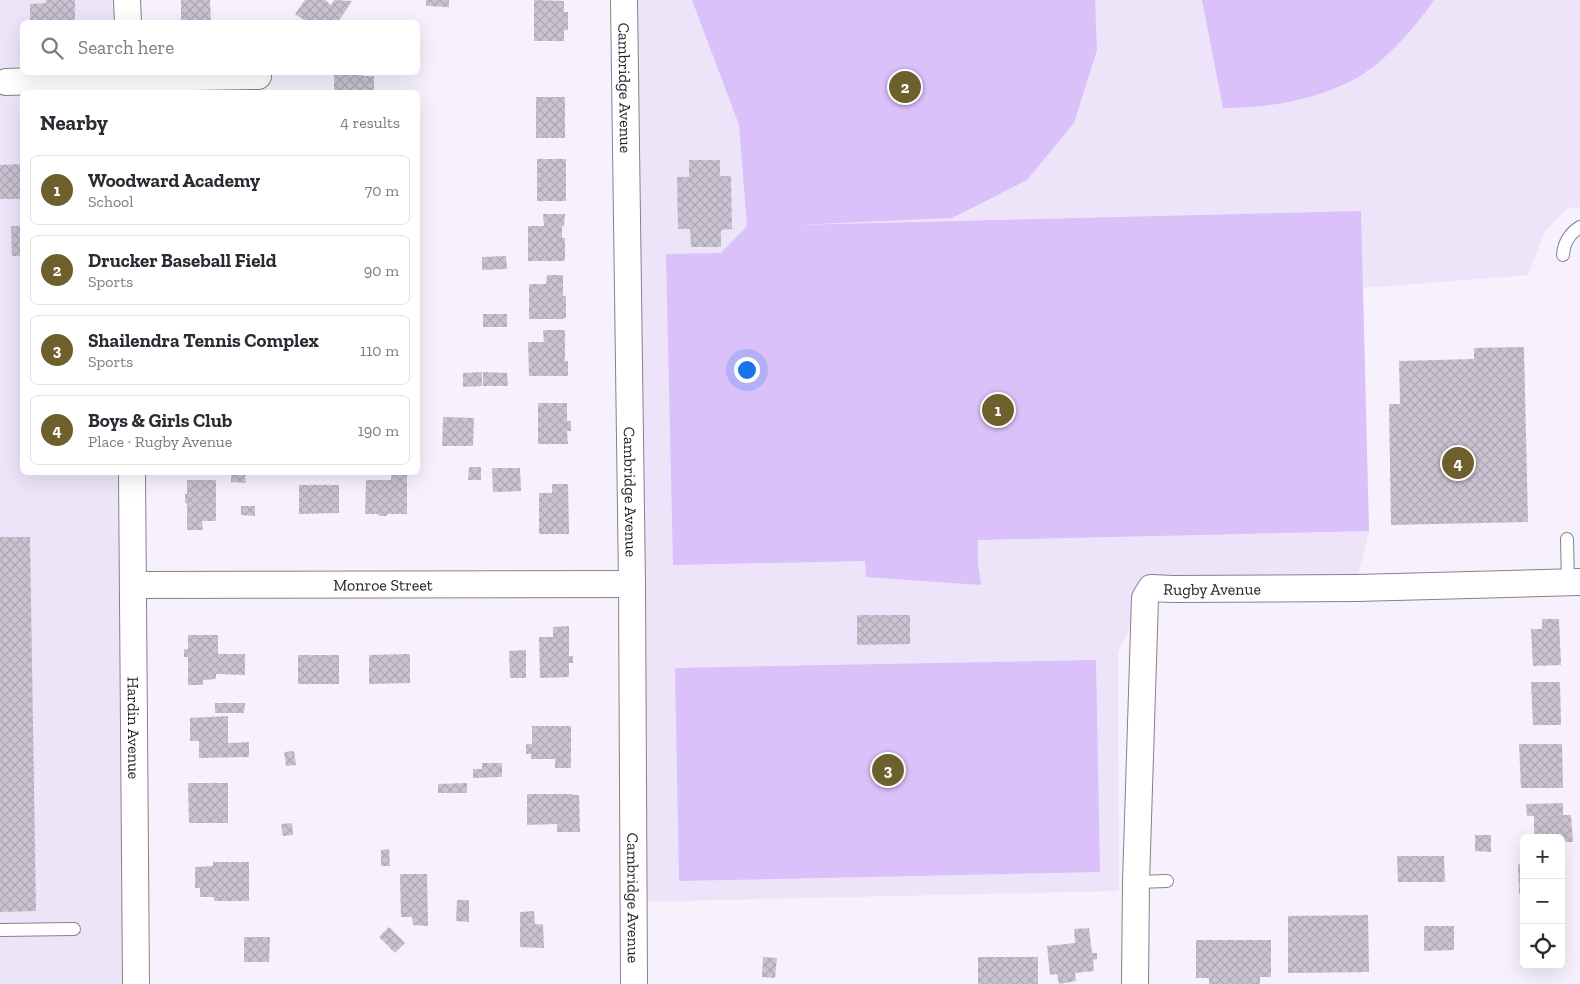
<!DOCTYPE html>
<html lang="en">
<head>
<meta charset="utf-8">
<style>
  body { margin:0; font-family:"Zilla Slab",serif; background:#f2f2f3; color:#2b2b33 }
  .controls { position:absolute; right:15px; bottom:15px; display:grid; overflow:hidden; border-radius:8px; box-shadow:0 5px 20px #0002 }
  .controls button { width:45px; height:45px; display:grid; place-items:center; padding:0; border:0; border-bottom:1px solid #e1e1e2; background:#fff; color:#2b2b33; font:25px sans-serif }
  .you { position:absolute; left:746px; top:369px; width:18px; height:18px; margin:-12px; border:4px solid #fff; border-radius:50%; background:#1a73e8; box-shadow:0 0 0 8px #1a73e833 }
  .badge { display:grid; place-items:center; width:32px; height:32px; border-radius:50%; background:#6d602d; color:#fff; font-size:16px; font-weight:700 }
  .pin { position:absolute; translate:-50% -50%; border:2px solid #fff; box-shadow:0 1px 5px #0006 }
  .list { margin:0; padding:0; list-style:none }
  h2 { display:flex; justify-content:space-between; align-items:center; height:65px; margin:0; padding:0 20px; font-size:21px }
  h2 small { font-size:16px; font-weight:400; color:#7c7c81 }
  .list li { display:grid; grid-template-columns:32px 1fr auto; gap:15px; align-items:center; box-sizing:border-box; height:70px; margin:0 10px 10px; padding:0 10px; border:1px solid #e1e1e2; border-radius:8px }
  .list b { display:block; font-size:19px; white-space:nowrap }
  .list p { margin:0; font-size:16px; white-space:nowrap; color:#7c7c81 }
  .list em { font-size:16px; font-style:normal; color:#7c7c81 }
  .icon { flex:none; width:28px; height:28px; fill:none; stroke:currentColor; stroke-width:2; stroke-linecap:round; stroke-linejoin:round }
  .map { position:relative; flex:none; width:1580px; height:984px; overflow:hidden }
  .search { position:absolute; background:#fff; box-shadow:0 5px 20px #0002; left:20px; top:20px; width:400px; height:55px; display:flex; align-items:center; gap:12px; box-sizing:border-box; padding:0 18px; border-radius:8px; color:#7c7c81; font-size:19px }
  .panel { position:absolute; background:#fff; box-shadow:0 5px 20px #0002; left:20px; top:90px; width:400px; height:385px; border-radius:8px }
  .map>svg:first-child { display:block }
  .built { fill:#ede4fa }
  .park { fill:#dac1fa }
  .building { fill:url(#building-cross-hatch) }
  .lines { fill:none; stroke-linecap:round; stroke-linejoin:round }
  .service-casing { stroke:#86808e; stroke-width:14 }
  .minor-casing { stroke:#86808e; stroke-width:28 }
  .service { stroke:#fff; stroke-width:12 }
  .minor { stroke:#fff; stroke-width:26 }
  .labels { text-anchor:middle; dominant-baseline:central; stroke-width:4.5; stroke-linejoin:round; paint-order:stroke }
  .street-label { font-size:16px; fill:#252228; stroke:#fff }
</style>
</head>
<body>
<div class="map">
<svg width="1580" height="984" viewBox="0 0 1580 984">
  <defs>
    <pattern id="building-cross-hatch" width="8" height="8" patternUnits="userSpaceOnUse" patternTransform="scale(1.25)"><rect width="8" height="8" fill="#c9c3d1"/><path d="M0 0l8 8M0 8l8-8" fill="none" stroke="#aca7b3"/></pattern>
  </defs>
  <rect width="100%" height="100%" fill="#f6f1fd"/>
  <!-- built -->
  <g class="built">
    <polygon points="0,0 116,0 117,22 22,22 22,72 118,73 118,92 22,92 22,472 126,473 136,984 0,984"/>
    <polygon points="623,0 1580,0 1580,207 1567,208 1544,233 1528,275 1363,288 1369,531 1358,576 1145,598 1118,652 1119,891 634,902"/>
  </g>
  <!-- park -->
  <g class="park">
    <polygon points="692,0 1095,0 1097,50 1074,123 1027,180 952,218 795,225 1361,211 1369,531 978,540 978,563 981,585 866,577 865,561 673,565 666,254 721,253 747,226 739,125"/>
    <path d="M1202,0H1434C1416,27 1382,65 1353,80C1312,101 1268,108 1223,108Z"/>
    <polygon points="1096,660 1100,872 679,881 675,668"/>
  </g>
  <!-- building -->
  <g class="building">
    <polygon points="46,0 75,0 75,22 30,22 30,4 46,3"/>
    <polygon points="181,0 210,0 211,22 181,22"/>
    <polygon points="305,0 325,0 331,5 334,0 352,1 338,22 307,22 295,14"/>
    <polygon points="426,0 449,0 449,7 426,6"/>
    <polygon points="534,0 564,1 564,12 568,12 568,30 564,30 564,41 534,41"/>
    <polygon points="334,72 363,72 363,76 374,76 374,92 334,92"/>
    <rect x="536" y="97" width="29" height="41"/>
    <rect x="537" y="159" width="29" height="42"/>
    <polygon points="689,160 720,160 720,176 731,176 732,229 721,230 721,247 691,247 690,229 678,229 677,177 689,177"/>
    <polygon points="22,164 22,199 0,199 0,165"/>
    <polygon points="543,214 565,214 564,226 562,226 562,238 565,238 565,261 528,261 528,226 544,226"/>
    <polygon points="11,226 22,226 22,256 12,256"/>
    <polygon points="506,256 507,269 482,270 482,257"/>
    <polygon points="547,275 563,275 563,296 566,296 566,318 563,318 563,319 529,319 529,284 546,284"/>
    <rect x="483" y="314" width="24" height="13"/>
    <polygon points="543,330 565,330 565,361 568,361 568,376 529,376 528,342 544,342"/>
    <polygon points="1524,347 1528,522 1391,525 1389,404 1400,404 1399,361 1474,359 1474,348"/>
    <polygon points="482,372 482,386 463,387 463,373"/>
    <polygon points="483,372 507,373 508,386 483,386"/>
    <polygon points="538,403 567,403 567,421 571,421 571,431 567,431 568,444 538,444"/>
    <polygon points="443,417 474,418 473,446 442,446"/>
    <polygon points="469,467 481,467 481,480 468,480"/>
    <polygon points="492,468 520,468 521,491 493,492"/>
    <polygon points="231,472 245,472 246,483 231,482"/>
    <polygon points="391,472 407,472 407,514 387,514 387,516 379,516 378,514 365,514 366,480 391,480"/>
    <polygon points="187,480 216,480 216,521 202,521 203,530 187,530 187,503 185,503 185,494 187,494"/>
    <polygon points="552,484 568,484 569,534 539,534 539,493 552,493"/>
    <polygon points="299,485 339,485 339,513 299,514"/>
    <polygon points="241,506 255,506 255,516 241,515"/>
    <polygon points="0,537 30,537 36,911 0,912"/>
    <polygon points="857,615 910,615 910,644 857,645"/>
    <polygon points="1542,619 1559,619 1561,665 1533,666 1531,629 1542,629"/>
    <polygon points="569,626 569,656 573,656 573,663 569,663 569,677 540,678 539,637 553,637 553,627"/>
    <polygon points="188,635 218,635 218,654 245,654 245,675 216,674 216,679 203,680 203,685 188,685 188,657 184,657 184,649 188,649"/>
    <polygon points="526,650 526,678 510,678 509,651"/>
    <polygon points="410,654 410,683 369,684 369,655"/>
    <rect x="298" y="655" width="41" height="29"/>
    <polygon points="1531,682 1560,682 1561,725 1533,725"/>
    <polygon points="215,703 245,703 244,713 215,713"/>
    <polygon points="228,716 228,743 249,742 249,757 199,758 199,741 190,741 190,718"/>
    <polygon points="532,726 571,726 571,768 555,768 555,759 531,759 531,754 526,754 526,744 532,744"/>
    <polygon points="1519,744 1562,744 1563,788 1521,788"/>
    <polygon points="294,751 296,765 286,766 284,752"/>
    <polygon points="482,763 502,763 502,777 473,778 473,769 482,769"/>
    <polygon points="188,783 228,783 228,823 189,823"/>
    <polygon points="467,783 467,793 438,793 438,784"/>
    <polygon points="527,794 573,794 573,795 579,795 580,832 557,832 557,824 527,825"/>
    <polygon points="1563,803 1563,815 1571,815 1573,842 1561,842 1561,838 1534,838 1534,816 1527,816 1526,804"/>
    <polygon points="292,823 293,835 283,836 281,824"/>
    <polygon points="1475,835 1491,835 1491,852 1475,851"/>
    <polygon points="389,849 390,866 381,866 381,850"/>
    <polygon points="1397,856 1444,856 1445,882 1398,882"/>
    <polygon points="213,862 249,862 249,901 214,901 214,897 200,897 200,888 195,888 195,867 213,866"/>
    <polygon points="1518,864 1524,864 1524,894 1519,894"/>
    <polygon points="400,874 427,874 428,926 413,925 412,917 401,917"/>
    <polygon points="1561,877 1563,877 1564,911 1561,911"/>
    <polygon points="457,900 469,900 469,922 456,921"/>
    <polygon points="534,911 535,924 523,925 543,924 544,948 520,947 520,912"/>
    <polygon points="1368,915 1369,972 1288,973 1288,916"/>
    <polygon points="1424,926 1454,926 1454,950 1424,951"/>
    <polygon points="389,927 405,943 395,953 379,937"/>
    <polygon points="1089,928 1092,953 1097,953 1097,959 1093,960 1094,971 1075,973 1076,981 1059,984 1057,974 1050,975 1047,946 1075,943 1074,929"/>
    <polygon points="244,937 270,937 269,962 244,962"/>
    <polygon points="1196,940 1271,940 1271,977 1260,977 1260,984 1209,984 1209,978 1196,978"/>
    <polygon points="763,957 777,958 775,978 762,977"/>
    <rect x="978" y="957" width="60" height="27"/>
  </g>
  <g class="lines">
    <!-- service casing -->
    <g class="service-casing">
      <g id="service">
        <path d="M1563,255C1564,242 1569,234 1580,227"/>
        <polyline points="1567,539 1568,582"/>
        <polyline points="1136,882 1167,881"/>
        <polyline points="0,930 74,929"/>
      </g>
    </g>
    <!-- minor casing -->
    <g class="minor-casing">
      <g id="minor">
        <polyline points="127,0 128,22"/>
        <path id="s1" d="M624,0L632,584L634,984"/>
        <polyline points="6,82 128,78 258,76"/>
        <path id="s2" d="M132,472L136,984"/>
        <path id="s3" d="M133,585L632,584"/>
        <path id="s4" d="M1135,984L1136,882L1145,598L1151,588L1173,589L1357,588L1580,582"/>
      </g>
    </g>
    <!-- service -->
    <use href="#service" class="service"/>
    <!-- minor -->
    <use href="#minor" class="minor"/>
  </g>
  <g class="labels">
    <!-- street labels -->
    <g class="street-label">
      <text stroke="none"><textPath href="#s1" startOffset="88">Cambridge Avenue</textPath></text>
      <text stroke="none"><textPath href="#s1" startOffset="492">Cambridge Avenue</textPath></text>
      <text stroke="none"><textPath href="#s3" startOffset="250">Monroe Street</textPath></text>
      <text stroke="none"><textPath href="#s4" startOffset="459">Rugby Avenue</textPath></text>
      <text stroke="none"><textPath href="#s2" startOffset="256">Hardin Avenue</textPath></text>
      <text stroke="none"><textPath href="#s1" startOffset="898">Cambridge Avenue</textPath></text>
    </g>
  </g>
</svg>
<div class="controls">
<button>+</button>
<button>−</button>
<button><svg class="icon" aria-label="locate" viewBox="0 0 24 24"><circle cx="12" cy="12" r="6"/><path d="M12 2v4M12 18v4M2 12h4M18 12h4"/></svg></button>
</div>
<div class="you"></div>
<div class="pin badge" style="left:998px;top:410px">1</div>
<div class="pin badge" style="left:905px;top:87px">2</div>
<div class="pin badge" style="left:888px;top:770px">3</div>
<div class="pin badge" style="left:1458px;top:463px">4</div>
<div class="search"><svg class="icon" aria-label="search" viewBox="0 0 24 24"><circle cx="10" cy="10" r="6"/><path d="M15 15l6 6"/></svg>Search here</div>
<section class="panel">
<h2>Nearby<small>4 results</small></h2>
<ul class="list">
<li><span class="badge">1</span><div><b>Woodward Academy</b><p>School</p></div><em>70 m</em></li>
<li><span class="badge">2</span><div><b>Drucker Baseball Field</b><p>Sports</p></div><em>90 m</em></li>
<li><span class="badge">3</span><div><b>Shailendra Tennis Complex</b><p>Sports</p></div><em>110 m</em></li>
<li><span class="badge">4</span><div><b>Boys &amp; Girls Club</b><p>Place · Rugby Avenue</p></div><em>190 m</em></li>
</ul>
</section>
</div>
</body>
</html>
